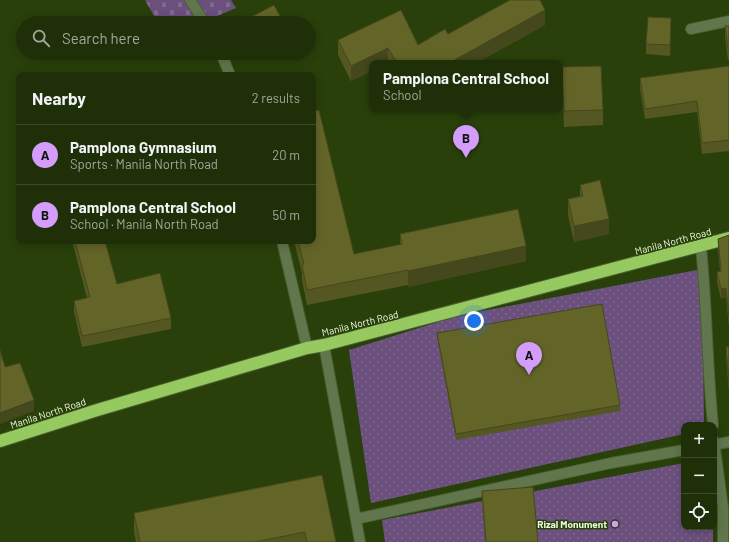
<!DOCTYPE html>
<html lang="en">
<head>
<meta charset="utf-8">
<style>
  body { margin:0; font-family:Barlow,sans-serif; background:#273812; color:#f1f3f6 }
  .controls { position:absolute; right:12px; bottom:12px; display:grid; overflow:hidden; border-radius:8px; box-shadow:0 2px 10px #0003 }
  .controls button { width:36px; height:36px; display:grid; place-items:center; padding:0; border:0; border-bottom:1px solid #3c4b29; background:#1f3008; color:#f1f3f6; font:20px sans-serif }
  .you { position:absolute; left:474px; top:321px; width:14px; height:14px; margin:-10px; border:3px solid #fff; border-radius:50%; background:#1a73e8; box-shadow:0 0 0 6px #1a73e833 }
  .badge { display:grid; place-items:center; width:26px; height:26px; border-radius:50%; background:#d49cfb; color:#111; font-size:13px; font-weight:700 }
  .pin { position:absolute; translate:-50% -33px; filter:drop-shadow(0 1px 2px #0008) }
  .pin::after { content:''; position:absolute; top:21px; width:14px; height:12px; background:inherit; clip-path:polygon(0 0,100% 0,50% 100%) }
  .popup { position:absolute; left:369px; top:60px; width:194px; height:52px; box-sizing:border-box; display:grid; place-content:center; border-radius:8px; background:#1f3008; filter:drop-shadow(0 1px 3px #0005); font-size:13px; white-space:nowrap; color:#a1a99c }
  .popup b { font-size:15px; color:#f1f3f6 }
  .popup::after { content:''; position:absolute; left:50%; top:100%; margin-left:-8px; border:8px solid transparent; border-top-color:#1f3008 }
  .list { margin:0; padding:0; list-style:none }
  h2 { display:flex; justify-content:space-between; align-items:center; height:52px; margin:0; padding:0 16px; font-size:17px }
  h2 small { font-size:13px; font-weight:400; color:#a1a99c }
  .list li { display:grid; grid-template-columns:26px 1fr auto; gap:12px; align-items:center; box-sizing:border-box; height:60px; padding:0 16px; border-top:1px solid #3c4b29 }
  .list b { display:block; font-size:15px; white-space:nowrap }
  .list p { margin:0; font-size:13px; white-space:nowrap; color:#a1a99c }
  .list em { font-size:13px; font-style:normal; color:#a1a99c }
  .icon { flex:none; width:22px; height:22px; fill:none; stroke:currentColor; stroke-width:2; stroke-linecap:round; stroke-linejoin:round }
  .map { position:relative; flex:none; width:729px; height:542px; overflow:hidden }
  .search { position:absolute; background:#1f3008; box-shadow:0 2px 10px #0003; left:16px; top:16px; width:300px; height:44px; display:flex; align-items:center; gap:10px; box-sizing:border-box; padding:0 14px; border-radius:22px; color:#a1a99c; font-size:15px }
  .panel { position:absolute; background:#1f3008; box-shadow:0 2px 10px #0003; left:16px; top:72px; width:300px; height:172px; border-radius:8px }
  .map>svg:first-child { display:block }
  .cemetery { fill:url(#cemetery-stones) }
  .park { fill:url(#park-dots) }
  .lines { fill:none; stroke-linecap:round; stroke-linejoin:round }
  .lane-casing { stroke:#485e2c; stroke-width:12 }
  .street-casing { stroke:#485e2c; stroke-width:12 }
  .highway-casing { stroke:#485e2c; stroke-width:14 }
  .lane { stroke:#61764d; stroke-width:10 }
  .street { stroke:#61764d; stroke-width:10 }
  .highway { stroke:#96c960; stroke-width:12 }
  .wall { fill:#555722 }
  .shaded-wall { fill:#45471c }
  .building { fill:#636528; stroke:#45471c }
  .poi-dot { fill:#d49cfb; stroke:#29400a; stroke-width:1.5 }
  .labels { text-anchor:middle; dominant-baseline:central; stroke-width:3; stroke-linejoin:round; paint-order:stroke }
  .street-label { font-size:10px; fill:#ebfbde; stroke:#29400a }
  .poi-label { font-size:10px; font-weight:bold; fill:#ebfbde; stroke:#29400a; text-anchor:end }
</style>
</head>
<body>
<div class="map">
<svg width="729" height="542" viewBox="0 0 729 542">
  <defs>
    <pattern id="cemetery-stones" width="16" height="16" patternUnits="userSpaceOnUse"><rect width="16" height="16" fill="#6b507e"/><path d="M2 7V4a2 2 0 0 1 4 0v3zM10 15v-3a2 2 0 0 1 4 0v3z" fill="#806a90"/></pattern>
    <pattern id="park-dots" width="8" height="8" patternUnits="userSpaceOnUse"><rect width="8" height="8" fill="#6b507e"/><path d="M2 2h.1M6 6h.1" fill="none" stroke="#806a90" stroke-width="1.8" stroke-linecap="round"/></pattern>
  </defs>
  <rect width="100%" height="100%" fill="#29400a"/>
  <!-- cemetery -->
  <polygon class="cemetery" points="145,0 231,0 236,8 201,23 158,23"/>
  <!-- park -->
  <g class="park">
    <polygon points="702,269 704,425 684,425 684,434 371,503 349,350 457,316"/>
    <polygon points="684,463 684,527 713,527 713,542 385,542 382,520"/>
  </g>
  <g class="lines">
    <!-- lane casing -->
    <g class="lane-casing">
      <g id="lane">
        <polyline points="190,0 205,23"/>
        <polyline points="221,53 230,75"/>
        <polyline points="282,241 307,348"/>
      </g>
    </g>
    <!-- street casing -->
    <g class="street-casing">
      <g id="street">
        <polyline points="691,29 729,21"/>
        <path d="M701,247C707,306 707,366 713,425"/>
        <polyline points="324,345 360,542"/>
        <polyline points="714,441 723,508 723,542"/>
        <polyline points="714,445 729,442"/>
        <polyline points="356,519 611,463 684,450"/>
      </g>
    </g>
    <!-- highway casing -->
    <g class="highway-casing">
      <polyline id="highway" points="0,441 94,411 307,348 324,345 729,238"/>
    </g>
    <!-- lane -->
    <use href="#lane" class="lane"/>
    <!-- street -->
    <use href="#street" class="street"/>
    <!-- highway -->
    <use href="#highway" class="highway"/>
  </g>
  <!-- wall -->
  <g class="wall">
    <polygon points="253,16 284,23 253,23"/>
    <polygon points="545,25 476,63 372,63 372,71 351,81 338,55 338,40 418,45 448,34"/>
    <polygon points="725,26 729,26 729,60 728,60 725,37"/>
    <polygon points="671,29 670,56 646,54 646,44"/>
    <polygon points="729,66 729,151 702,154 697,112 645,119 640,89 640,78"/>
    <polygon points="562,67 603,110 603,125 564,127"/>
    <polygon points="580,185 609,234 574,242 568,215 568,199 580,196"/>
    <polygon points="400,234 526,261 408,287 408,285 307,305 302,280 302,273 294,241 313,241 354,254 400,245"/>
    <polygon points="729,235 729,327 726,297 721,299 717,282 717,272 720,271 718,249 718,239"/>
    <polygon points="72,241 105,241 117,284 171,318 171,329 82,347 74,312 74,301 87,298"/>
    <polygon points="437,333 620,405 620,411 456,440 437,338"/>
    <polygon points="726,347 729,347 729,392 726,357"/>
    <polygon points="322,475 336,542 136,542 134,532 134,513"/>
    <polygon points="482,491 538,542 485,542 482,506"/>
  </g>
  <!-- shaded-wall -->
  <g class="shaded-wall">
    <polygon points="545,10 545,25 476,63 449,63"/>
    <polygon points="671,18 671,29 670,56 670,45"/>
    <polygon points="388,48 388,63 372,63 372,71 351,81 351,66"/>
    <polygon points="609,219 609,234 574,242 574,226"/>
    <polygon points="526,246 526,261 408,287 408,271"/>
    <polygon points="726,288 726,297 721,299 721,289"/>
    <polygon points="34,400 34,411 0,424 0,413"/>
  </g>
  <!-- building -->
  <g class="building">
    <polygon points="510,0 540,0 545,10 449,63 397,63 388,48 351,66 338,40 401,10 418,45 445,29 448,34"/>
    <polygon points="274,5 284,23 257,23 253,16"/>
    <polygon points="648,17 671,18 670,45 646,44"/>
    <polygon points="725,26 729,26 729,49 728,49"/>
    <polygon points="601,66 603,110 564,111 562,67"/>
    <polygon points="729,66 729,140 702,143 697,101 645,109 640,78"/>
    <polygon points="319,110 354,254 402,244 400,234 518,209 526,246 408,271 408,270 307,290 302,265 304,264 298,241 313,241 313,111"/>
    <polygon points="600,180 609,219 574,226 568,199 583,196 580,185"/>
    <polygon points="729,235 729,317 726,288 721,289 717,272 721,271 718,239"/>
    <polygon points="75,241 105,241 117,284 160,273 171,318 82,336 74,301 90,297"/>
    <polygon points="602,304 620,405 456,434 437,333"/>
    <polygon points="726,347 729,347 729,382"/>
    <polygon points="0,350 5,367 20,363 34,400 0,413"/>
    <polygon points="322,475 336,542 307,542 305,532 255,542 140,542 134,513"/>
    <polygon points="533,487 538,542 486,542 482,491"/>
  </g>
  <!-- markers -->
  <circle class="poi-dot" cx="615" cy="524" r="4"/>
  <g class="labels">
    <!-- street labels -->
    <g class="street-label">
      <text transform="translate(673 241) rotate(-15)">Manila North Road</text>
      <text transform="translate(360 323) rotate(-14)">Manila North Road</text>
      <text transform="translate(48 413) rotate(-18)">Manila North Road</text>
    </g>
    <!-- poi labels -->
    <g class="poi-label">
      <text x="607" y="524">Rizal Monument</text>
    </g>
  </g>
</svg>
<div class="controls">
<button>+</button>
<button>−</button>
<button><svg class="icon" aria-label="locate" viewBox="0 0 24 24"><circle cx="12" cy="12" r="6"/><path d="M12 2v4M12 18v4M2 12h4M18 12h4"/></svg></button>
</div>
<div class="you"></div>
<div class="pin badge" style="left:529px;top:375px">A</div>
<div class="pin badge" style="left:466px;top:158px">B</div>
<div class="popup"><b>Pamplona Central School</b>School</div>
<div class="search"><svg class="icon" aria-label="search" viewBox="0 0 24 24"><circle cx="10" cy="10" r="6"/><path d="M15 15l6 6"/></svg>Search here</div>
<section class="panel">
<h2>Nearby<small>2 results</small></h2>
<ul class="list">
<li><span class="badge">A</span><div><b>Pamplona Gymnasium</b><p>Sports · Manila North Road</p></div><em>20 m</em></li>
<li><span class="badge">B</span><div><b>Pamplona Central School</b><p>School · Manila North Road</p></div><em>50 m</em></li>
</ul>
</section>
</div>
</body>
</html>
